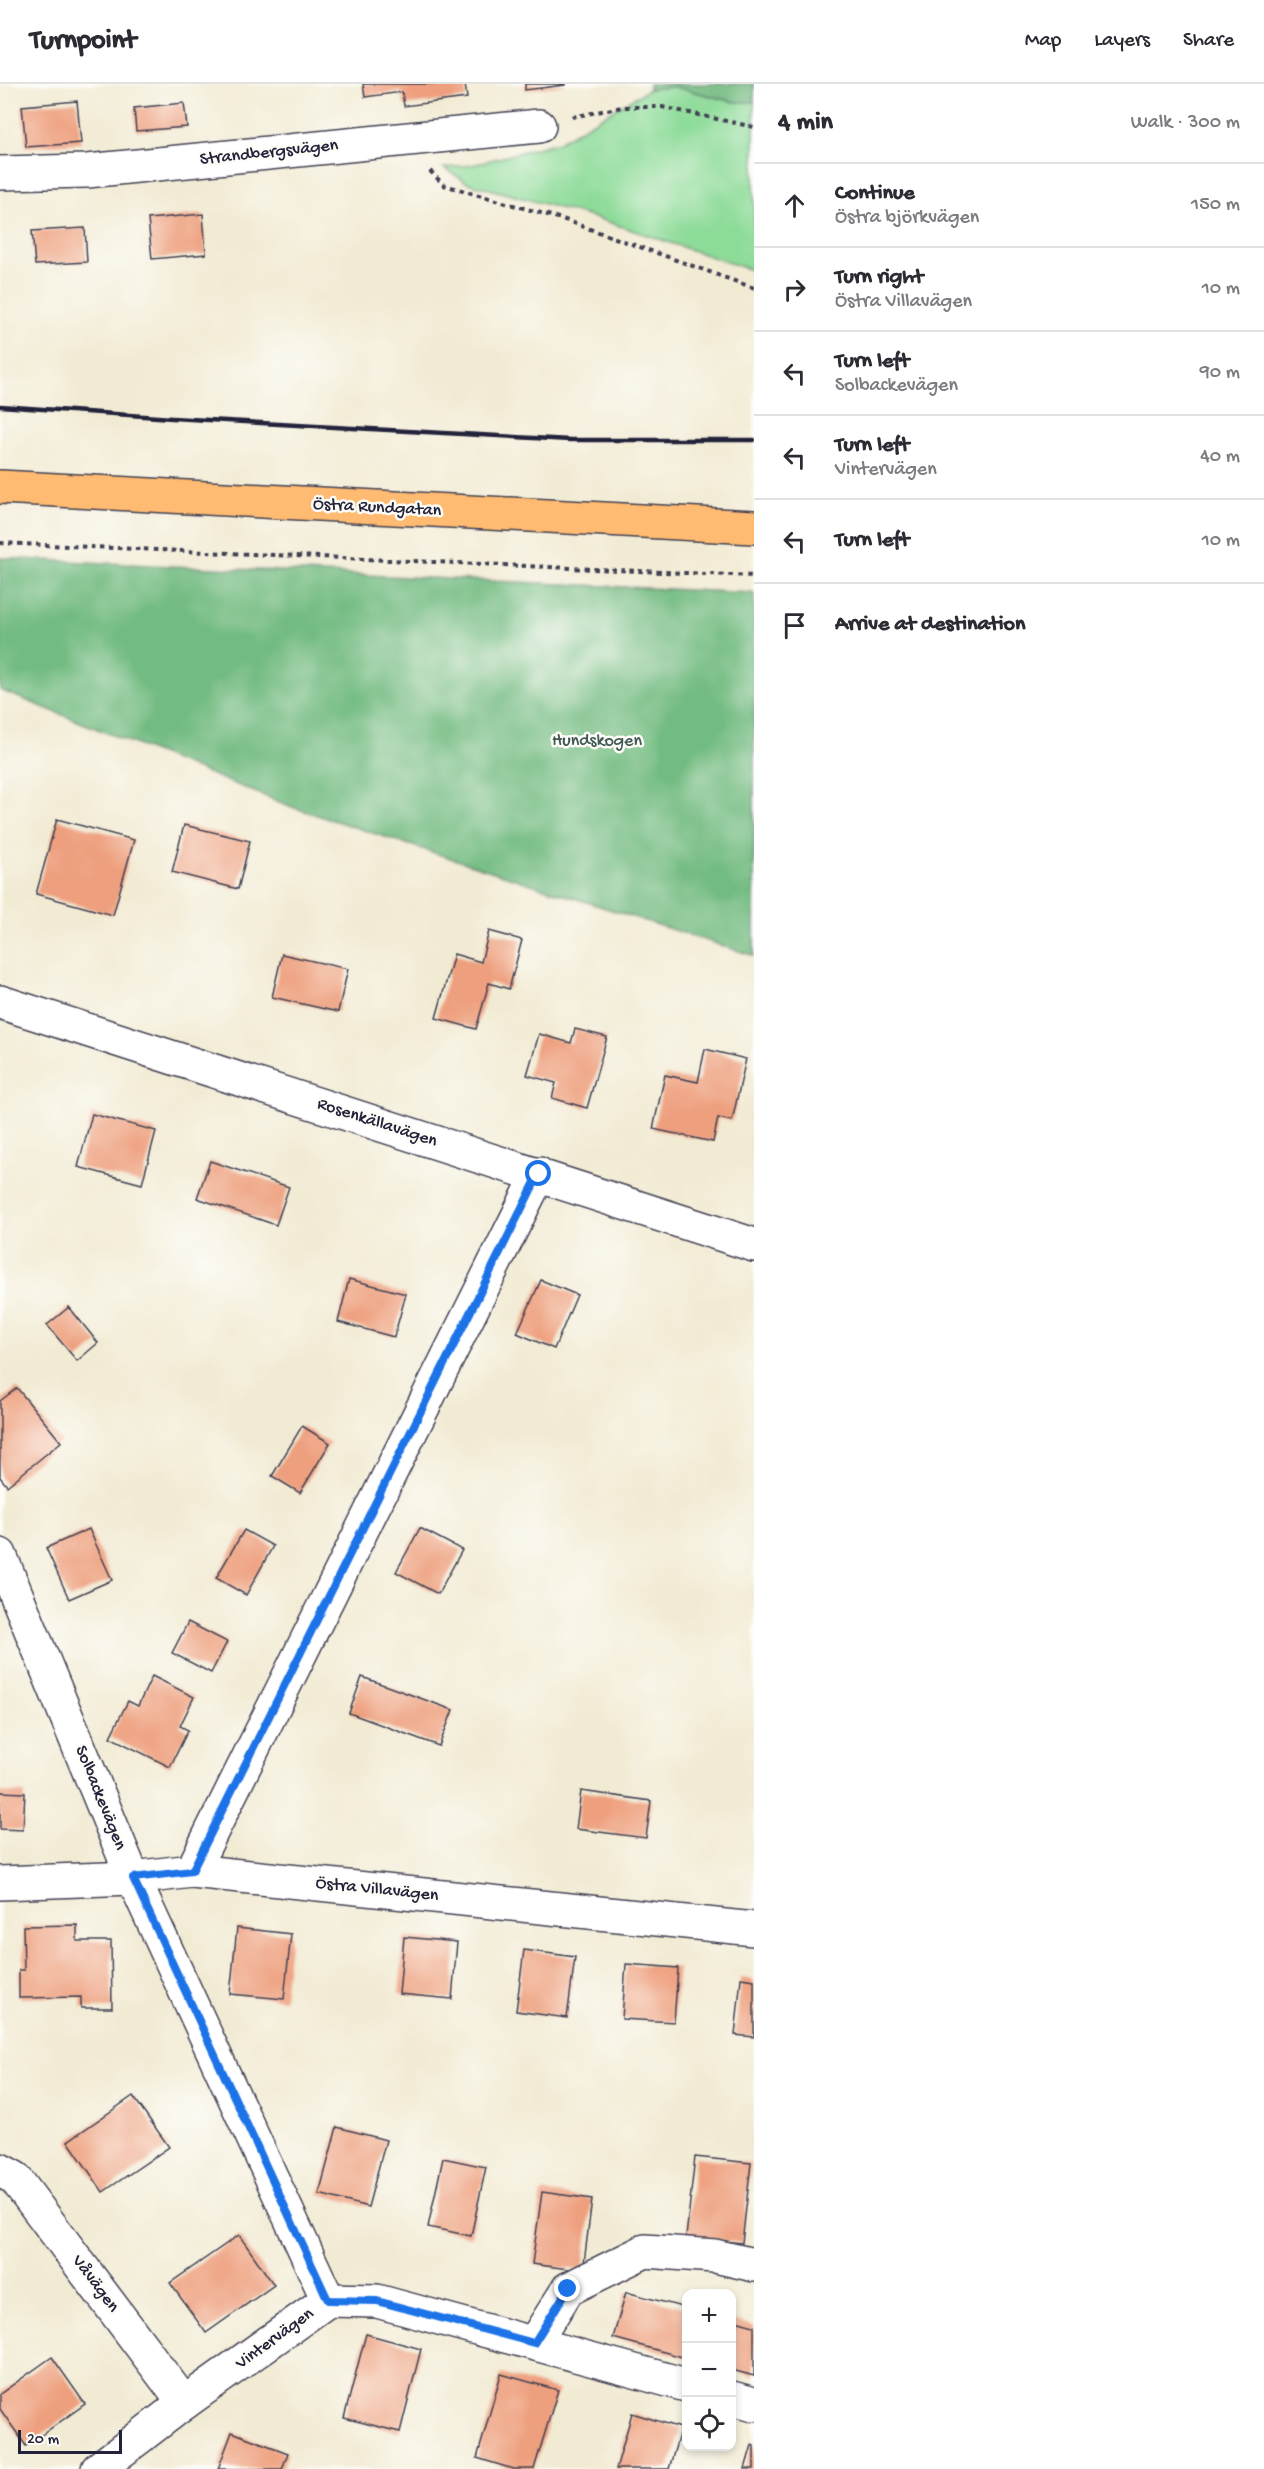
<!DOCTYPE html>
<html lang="en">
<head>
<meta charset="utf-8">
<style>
  body { margin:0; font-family:"Gochi Hand",sans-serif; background:#f2f2f3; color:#2b2b33 }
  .controls { position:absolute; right:18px; bottom:18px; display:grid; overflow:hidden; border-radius:12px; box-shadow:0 3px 9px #0003 }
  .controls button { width:54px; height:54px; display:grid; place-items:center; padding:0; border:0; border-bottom:2px solid #e1e1e2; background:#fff; color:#2b2b33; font:30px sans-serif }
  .scale { position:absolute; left:18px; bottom:15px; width:104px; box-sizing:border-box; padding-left:6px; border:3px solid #22223b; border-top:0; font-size:16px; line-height:21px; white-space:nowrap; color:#22223b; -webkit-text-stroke:4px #fdfcf7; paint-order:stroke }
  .stop { position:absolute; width:18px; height:18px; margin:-14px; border:4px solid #1a73e8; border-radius:50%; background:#fff }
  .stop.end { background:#1a73e8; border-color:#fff; box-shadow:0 2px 6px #0008 }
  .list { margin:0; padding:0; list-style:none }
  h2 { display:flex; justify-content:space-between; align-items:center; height:78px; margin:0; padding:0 24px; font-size:26px }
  h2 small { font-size:20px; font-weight:400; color:#7c7c81 }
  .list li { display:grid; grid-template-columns:39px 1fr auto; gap:18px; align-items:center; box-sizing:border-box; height:84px; padding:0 24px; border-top:2px solid #e1e1e2 }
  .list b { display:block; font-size:22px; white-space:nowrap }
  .list p { margin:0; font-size:20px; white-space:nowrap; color:#7c7c81 }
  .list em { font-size:20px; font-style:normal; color:#7c7c81 }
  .icon { flex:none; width:33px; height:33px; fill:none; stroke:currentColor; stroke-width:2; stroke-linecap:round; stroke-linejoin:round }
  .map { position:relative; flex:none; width:754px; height:2385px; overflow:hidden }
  header { display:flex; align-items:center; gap:36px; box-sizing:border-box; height:84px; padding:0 30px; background:#fff; border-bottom:2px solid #e1e1e2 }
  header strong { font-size:28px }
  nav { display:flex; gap:33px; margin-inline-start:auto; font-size:21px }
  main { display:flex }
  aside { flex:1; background:#fff }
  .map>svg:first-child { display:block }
  .green { fill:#8ddb99; stroke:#587e6a; stroke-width:1.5 }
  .forest { fill:#72bb81; stroke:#4a6e5e; stroke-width:1.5 }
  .building { fill:#ee9f7d }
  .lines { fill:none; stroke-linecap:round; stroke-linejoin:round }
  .minor-casing { stroke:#414052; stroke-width:36 }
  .major-casing { stroke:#414052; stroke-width:36 }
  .path { stroke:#414052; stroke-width:4; stroke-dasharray:4.5 4.5; stroke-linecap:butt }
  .minor { stroke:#fff; stroke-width:33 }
  .major { stroke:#ffbb71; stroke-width:33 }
  .rail { stroke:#22223b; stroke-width:4.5 }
  .route { stroke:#1a73e8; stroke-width:8 }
  .labels { text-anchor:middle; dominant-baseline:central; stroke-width:5; stroke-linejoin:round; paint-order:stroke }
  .street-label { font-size:18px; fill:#22223b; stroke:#fdfcf7 }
  .park-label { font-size:18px; fill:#425a57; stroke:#fdfcf7 }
</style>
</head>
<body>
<header>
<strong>Turnpoint</strong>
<nav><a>Map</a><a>Layers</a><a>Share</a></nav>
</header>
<main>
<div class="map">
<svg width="754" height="2385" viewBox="0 0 754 2385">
  <rect width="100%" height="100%" fill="#fdfcf7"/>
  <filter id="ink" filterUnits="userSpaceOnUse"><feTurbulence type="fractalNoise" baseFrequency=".0167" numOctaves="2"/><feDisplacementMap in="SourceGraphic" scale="12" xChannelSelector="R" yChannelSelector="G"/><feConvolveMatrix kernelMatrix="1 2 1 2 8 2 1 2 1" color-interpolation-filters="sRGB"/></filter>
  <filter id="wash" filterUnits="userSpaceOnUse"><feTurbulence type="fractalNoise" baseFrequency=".008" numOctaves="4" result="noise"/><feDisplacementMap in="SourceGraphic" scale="24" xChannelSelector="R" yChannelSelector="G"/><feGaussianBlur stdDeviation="1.35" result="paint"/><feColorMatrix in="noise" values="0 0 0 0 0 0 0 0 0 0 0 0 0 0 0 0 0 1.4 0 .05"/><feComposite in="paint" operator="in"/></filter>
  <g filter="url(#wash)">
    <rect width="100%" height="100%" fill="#f2ebd4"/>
    <!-- green -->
    <polygon class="green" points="675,3 734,18 754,18 754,187 599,135 468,99 444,84 472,81 559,58 649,5"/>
    <!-- forest -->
    <g class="forest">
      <polygon points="649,0 754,0 754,18 734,18 675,3 649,5"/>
      <polygon points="0,474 754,509 754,872 292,723 0,606"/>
    </g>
    <g id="blocks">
      <!-- building -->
      <g class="building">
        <polygon points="363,0 465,0 467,14 404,22 402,8 365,13"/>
        <polygon points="525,0 565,0 565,1 525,6"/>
        <polygon points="77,17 81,59 26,63 22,22"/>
        <polygon points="184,19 187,43 136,47 134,24"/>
        <polygon points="203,130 206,170 152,175 148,135"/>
        <polygon points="85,144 87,178 35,181 32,147"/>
        <polygon points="57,735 134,756 113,831 36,810"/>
        <polygon points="184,741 250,757 238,805 172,788"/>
        <polygon points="489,847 522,856 509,905 489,899 476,945 436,934 454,870 481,878"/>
        <polygon points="282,870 348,885 338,928 272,913"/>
        <polygon points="575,945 607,953 587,1024 552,1014 556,999 527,991 539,950 571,959"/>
        <polygon points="705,965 746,975 732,1037 718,1034 713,1058 653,1045 665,991 698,998"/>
        <polygon points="92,1030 156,1047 142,1100 78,1083"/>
        <polygon points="210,1077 289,1103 276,1141 197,1114"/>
        <polygon points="349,1195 406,1210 394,1253 338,1238"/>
        <polygon points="541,1196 577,1211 554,1265 517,1249"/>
        <polygon points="69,1223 98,1259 77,1277 47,1241"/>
        <polygon points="17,1304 61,1358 7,1402 0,1393 0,1317"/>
        <polygon points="302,1342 330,1359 300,1409 272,1392"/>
        <polygon points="420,1444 462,1466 438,1510 396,1488"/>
        <polygon points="89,1445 112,1496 69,1515 46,1464"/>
        <polygon points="244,1446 273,1462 246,1511 216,1494"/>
        <polygon points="188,1538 227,1558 211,1589 172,1569"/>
        <polygon points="152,1592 194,1613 180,1642 188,1646 170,1683 110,1653 128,1617 138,1622"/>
        <polygon points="362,1593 453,1626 439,1662 349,1629"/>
        <polygon points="581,1707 651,1717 646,1754 576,1745"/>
        <polygon points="0,1708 25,1709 23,1746 0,1745"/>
        <polygon points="77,1841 77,1857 111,1857 112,1924 81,1924 81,1913 19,1914 19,1886 24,1886 23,1842"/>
        <polygon points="237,1844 291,1850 284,1915 230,1910"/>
        <polygon points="404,1853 457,1858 452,1915 399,1910"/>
        <polygon points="524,1866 575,1873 567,1934 516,1927"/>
        <polygon points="626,1880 678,1884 674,1938 622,1935"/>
        <polygon points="741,1894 754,1896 754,1953 735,1951"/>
        <polygon points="133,2012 169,2063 103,2108 68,2057"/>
        <polygon points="337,2043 386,2056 368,2123 319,2110"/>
        <polygon points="695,2073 751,2079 742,2159 686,2153"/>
        <polygon points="443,2074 486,2083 471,2152 428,2143"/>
        <polygon points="542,2108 592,2115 583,2187 532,2180"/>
        <polygon points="239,2151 274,2201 206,2249 170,2199"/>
        <polygon points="626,2208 686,2224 686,2274 613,2254"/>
        <polygon points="732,2236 754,2242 754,2292 732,2286"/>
        <polygon points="366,2250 421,2265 400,2348 344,2334"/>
        <polygon points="52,2273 85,2320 26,2362 0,2325 0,2310"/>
        <polygon points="501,2290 558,2306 534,2385 513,2385 477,2374"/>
        <polygon points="632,2329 681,2344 669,2385 616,2385"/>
        <polygon points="232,2348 288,2369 282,2385 218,2385"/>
        <polygon points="752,2361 754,2362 754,2385 745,2385"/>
      </g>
    </g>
  </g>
  <g filter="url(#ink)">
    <use href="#blocks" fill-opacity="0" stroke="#414052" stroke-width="1.5"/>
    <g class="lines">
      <!-- minor casing -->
      <g class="minor-casing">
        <g id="minor">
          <polyline points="0,89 87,87 539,42"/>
          <polyline points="0,918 754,1161"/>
          <polyline points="0,1471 133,1794 328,2216"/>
          <polyline points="192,1787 539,1090"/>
          <polyline points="0,1799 133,1794 192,1787 754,1845"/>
          <polyline points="0,2086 15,2094 184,2319"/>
          <polyline points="534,2259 568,2205 645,2167 715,2172 754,2181"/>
          <polyline points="732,2314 754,2320"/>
          <polyline points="98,2385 184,2319 328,2216 377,2217 686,2301"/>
        </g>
      </g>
      <!-- major casing -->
      <g class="major-casing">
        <polyline id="major" points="0,403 754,443"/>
      </g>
      <!-- path -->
      <g class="path">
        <polyline points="572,33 622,23 662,23 754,43"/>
        <polyline points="430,87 444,101 565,136 754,204"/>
        <polyline points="0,459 754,492"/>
      </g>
      <!-- minor -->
      <use href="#minor" class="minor"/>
      <!-- major -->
      <use href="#major" class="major"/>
      <!-- rail -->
      <polyline class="rail" points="0,322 172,334 570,356 754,356"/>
    </g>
  </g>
  <g class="lines" filter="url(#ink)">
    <!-- route -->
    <polyline class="route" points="539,1090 192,1787 133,1794 328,2216 377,2217 534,2259 568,2205"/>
  </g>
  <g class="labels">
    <!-- street labels -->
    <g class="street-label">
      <text transform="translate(269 69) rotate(-6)">Strandbergsvägen</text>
      <text transform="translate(377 424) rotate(3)">Östra Rundgatan</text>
      <text transform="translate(377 1039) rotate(18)">Rosenkällavägen</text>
      <text transform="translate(100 1714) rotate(68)">Solbackevägen</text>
      <text transform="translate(377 1806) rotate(6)">Östra Villavägen</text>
      <text transform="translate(95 2200) rotate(53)">Våvägen</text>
      <text transform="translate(275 2255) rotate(-36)">Vintervägen</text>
    </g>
    <!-- park labels -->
    <g class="park-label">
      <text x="597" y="657">Hundskogen</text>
    </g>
  </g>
</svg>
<div class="controls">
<button>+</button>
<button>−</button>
<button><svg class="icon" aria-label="locate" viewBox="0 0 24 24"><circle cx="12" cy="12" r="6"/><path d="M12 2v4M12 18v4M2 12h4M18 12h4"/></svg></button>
</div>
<div class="scale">20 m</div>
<div class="stop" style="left:539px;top:1090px"></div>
<div class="stop end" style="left:568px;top:2205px"></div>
</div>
<aside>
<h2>4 min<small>Walk · 300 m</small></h2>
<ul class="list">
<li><svg class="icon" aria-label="ahead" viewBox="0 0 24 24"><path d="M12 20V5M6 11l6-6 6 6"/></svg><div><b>Continue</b><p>Östra björkvägen</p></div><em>150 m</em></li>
<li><svg class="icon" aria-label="right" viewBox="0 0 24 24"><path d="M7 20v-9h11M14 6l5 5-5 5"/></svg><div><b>Turn right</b><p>Östra Villavägen</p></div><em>10 m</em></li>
<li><svg class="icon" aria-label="left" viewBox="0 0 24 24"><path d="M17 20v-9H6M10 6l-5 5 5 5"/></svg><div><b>Turn left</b><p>Solbackevägen</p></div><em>90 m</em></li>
<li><svg class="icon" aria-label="left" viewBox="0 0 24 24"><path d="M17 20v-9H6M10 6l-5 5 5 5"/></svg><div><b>Turn left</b><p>Vintervägen</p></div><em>40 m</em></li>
<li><svg class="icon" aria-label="left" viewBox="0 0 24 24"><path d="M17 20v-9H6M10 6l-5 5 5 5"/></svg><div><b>Turn left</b></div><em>10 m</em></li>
<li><svg class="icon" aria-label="arrive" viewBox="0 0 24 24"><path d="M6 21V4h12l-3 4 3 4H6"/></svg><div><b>Arrive at destination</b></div></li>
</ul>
</aside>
</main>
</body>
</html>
